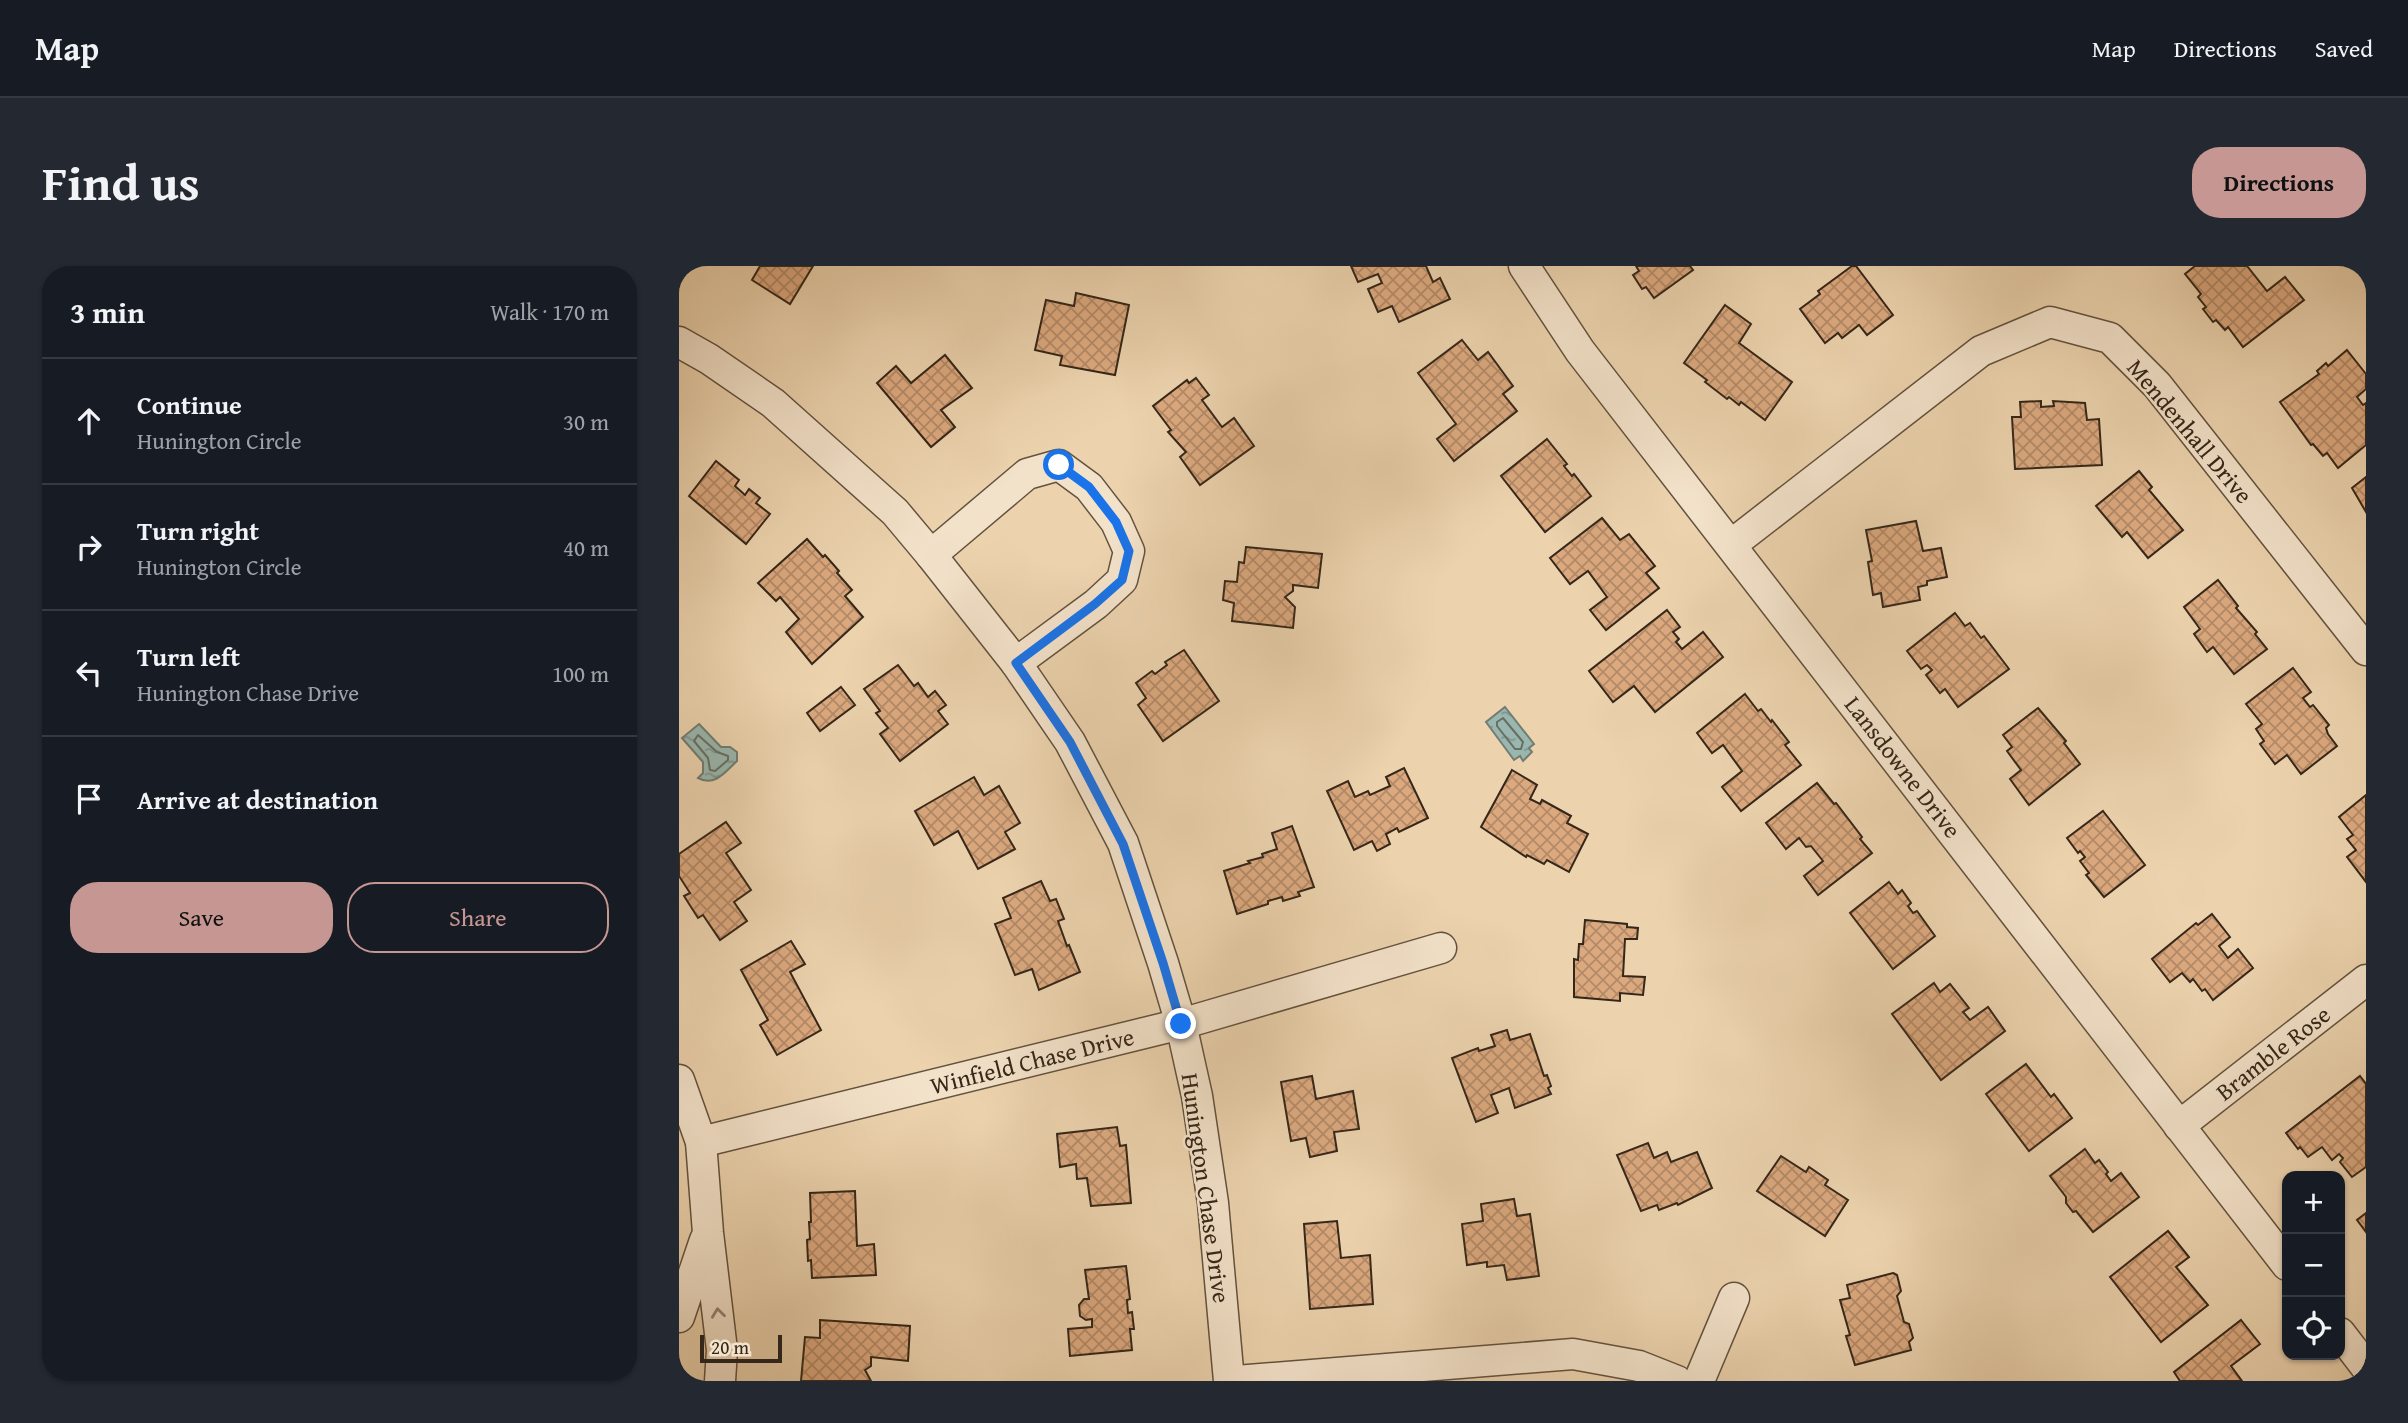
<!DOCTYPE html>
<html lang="en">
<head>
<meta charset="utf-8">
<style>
  body { margin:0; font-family:"Gentium Book Plus",serif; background:#242831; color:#f1f3f6 }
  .controls { position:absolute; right:21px; bottom:21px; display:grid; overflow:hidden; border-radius:14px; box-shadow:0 2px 5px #0004 }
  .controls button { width:63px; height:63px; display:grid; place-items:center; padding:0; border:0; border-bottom:2px solid #363941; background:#171b24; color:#f1f3f6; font:35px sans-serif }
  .scale { position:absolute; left:21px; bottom:18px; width:82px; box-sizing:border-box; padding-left:7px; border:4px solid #352719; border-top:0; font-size:19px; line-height:24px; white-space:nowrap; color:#352719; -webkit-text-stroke:5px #f3e2ca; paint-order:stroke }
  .stop { position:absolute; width:21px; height:21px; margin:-16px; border:5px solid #1a73e8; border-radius:50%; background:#fff }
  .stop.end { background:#1a73e8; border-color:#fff; box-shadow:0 2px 7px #0008 }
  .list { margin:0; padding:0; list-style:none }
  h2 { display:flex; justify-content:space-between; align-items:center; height:91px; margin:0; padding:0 28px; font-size:30px }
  h2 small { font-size:23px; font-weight:400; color:#9ea1a6 }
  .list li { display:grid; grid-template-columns:46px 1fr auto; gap:21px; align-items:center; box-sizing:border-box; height:126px; padding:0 28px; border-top:2px solid #363941 }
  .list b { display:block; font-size:26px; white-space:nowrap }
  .list p { margin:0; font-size:23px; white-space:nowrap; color:#9ea1a6 }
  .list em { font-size:23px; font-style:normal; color:#9ea1a6 }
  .actions { display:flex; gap:14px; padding:21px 28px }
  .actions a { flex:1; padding:16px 0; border:2px solid #c59692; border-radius:28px; text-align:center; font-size:24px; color:#c59692 }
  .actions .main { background:#c59692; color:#111 }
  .icon { flex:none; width:38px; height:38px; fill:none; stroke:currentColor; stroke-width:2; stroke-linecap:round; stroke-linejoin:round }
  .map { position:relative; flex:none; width:1687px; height:1115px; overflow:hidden; border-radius:28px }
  header { display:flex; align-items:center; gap:42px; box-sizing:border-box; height:98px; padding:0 35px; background:#171b24; border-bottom:2px solid #363941 }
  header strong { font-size:33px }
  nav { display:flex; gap:38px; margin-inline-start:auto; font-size:24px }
  .intro { display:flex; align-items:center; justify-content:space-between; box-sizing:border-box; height:168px; padding:0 42px }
  h1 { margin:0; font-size:49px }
  .button { padding:18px 32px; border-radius:28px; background:#c59692; color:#111; font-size:24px; font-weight:700 }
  main { display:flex; gap:42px; padding:0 42px }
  aside { flex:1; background:#171b24; border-radius:28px; box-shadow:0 2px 5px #0004 }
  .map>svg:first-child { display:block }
  .water { fill:url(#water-ripples); stroke:#717d73; stroke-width:2 }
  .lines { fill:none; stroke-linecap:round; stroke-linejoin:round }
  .shore { stroke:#676f64; stroke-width:2 }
  .building { fill:url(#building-cross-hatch); stroke:#352719; stroke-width:2 }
  .minor-casing { stroke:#63523e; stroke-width:33 }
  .minor { stroke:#f3e2ca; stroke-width:30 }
  .oneway { stroke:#948472 }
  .route { stroke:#1a73e8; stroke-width:9 }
  .labels { text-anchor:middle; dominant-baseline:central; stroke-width:5; stroke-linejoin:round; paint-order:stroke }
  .street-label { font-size:24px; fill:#352719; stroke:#f3e2ca }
</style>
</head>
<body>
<header>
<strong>Map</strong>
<nav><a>Map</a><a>Directions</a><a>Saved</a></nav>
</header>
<div class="intro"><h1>Find us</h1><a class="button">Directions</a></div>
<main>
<aside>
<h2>3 min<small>Walk · 170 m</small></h2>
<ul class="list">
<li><svg class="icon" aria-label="ahead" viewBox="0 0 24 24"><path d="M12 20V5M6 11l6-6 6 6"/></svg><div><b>Continue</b><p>Hunington Circle</p></div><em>30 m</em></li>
<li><svg class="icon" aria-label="right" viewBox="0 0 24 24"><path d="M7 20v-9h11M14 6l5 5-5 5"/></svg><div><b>Turn right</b><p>Hunington Circle</p></div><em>40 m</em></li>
<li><svg class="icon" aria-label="left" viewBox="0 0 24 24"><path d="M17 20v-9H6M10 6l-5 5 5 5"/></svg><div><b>Turn left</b><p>Hunington Chase Drive</p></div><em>100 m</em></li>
<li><svg class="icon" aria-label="arrive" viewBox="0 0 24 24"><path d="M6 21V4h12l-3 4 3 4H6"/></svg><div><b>Arrive at destination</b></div></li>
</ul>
<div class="actions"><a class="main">Save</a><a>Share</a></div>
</aside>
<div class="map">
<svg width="1687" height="1115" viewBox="0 0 1687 1115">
  <defs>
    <pattern id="water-ripples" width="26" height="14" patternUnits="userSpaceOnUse" patternTransform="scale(1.75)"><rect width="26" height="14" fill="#99b7af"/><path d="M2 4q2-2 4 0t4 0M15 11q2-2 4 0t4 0" fill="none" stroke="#7e958e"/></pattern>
    <pattern id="building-cross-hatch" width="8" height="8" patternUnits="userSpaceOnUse" patternTransform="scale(1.75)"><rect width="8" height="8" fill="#dca97f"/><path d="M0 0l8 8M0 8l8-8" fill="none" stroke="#b38a67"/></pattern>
  </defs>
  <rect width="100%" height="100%" fill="#ecd3ae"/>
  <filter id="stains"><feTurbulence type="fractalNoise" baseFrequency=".00286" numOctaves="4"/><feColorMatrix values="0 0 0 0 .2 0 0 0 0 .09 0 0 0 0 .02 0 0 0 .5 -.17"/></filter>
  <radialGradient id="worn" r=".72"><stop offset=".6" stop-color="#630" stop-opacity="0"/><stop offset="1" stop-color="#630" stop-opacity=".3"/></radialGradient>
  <!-- water -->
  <g class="water">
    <polygon points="826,441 855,478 850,482 853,486 844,495 841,490 835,494 807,456"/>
    <path d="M20,458L42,481H51L58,486V495C46,506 36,521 19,512L24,507V496L3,472Z"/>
  </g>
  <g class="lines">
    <!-- shore -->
    <g class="shore">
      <polygon points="824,452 844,476 842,483 836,483 818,460 818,456"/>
      <polygon points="19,469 38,486 49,490 49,494 36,505 31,504 29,492 15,475"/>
    </g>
  </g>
  <!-- building -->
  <g class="building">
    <polygon points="81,0 134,0 111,38 73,14"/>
    <polygon points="672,0 747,0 754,16 761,12 771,33 720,56 713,40 699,46 689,23 703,17 699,8 679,16"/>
    <polygon points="957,0 1011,0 1014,4 975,32 967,21 963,23 954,9 960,5"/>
    <polygon points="1173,0 1177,0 1214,49 1188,69 1180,59 1163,72 1159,67 1146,77 1121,43 1141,28 1139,25"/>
    <polygon points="1516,0 1568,0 1588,25 1606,11 1625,34 1564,81 1549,61 1546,64 1537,54 1534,56 1524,43 1527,41 1519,31 1522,28 1506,8"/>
    <polygon points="397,27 450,39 436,109 381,99 383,90 356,84 367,34 395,40"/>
    <polygon points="1046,39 1072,58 1060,77 1113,116 1086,154 1062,136 1060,139 1050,131 1048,133 1026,116 1028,114 1005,97"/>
    <polygon points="783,74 799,94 809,86 834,120 824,128 838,145 775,195 758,173 777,158 739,107"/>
    <polygon points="1668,84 1687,108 1687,123 1678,131 1684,139 1687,137 1687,179 1659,202 1648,187 1644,190 1634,178 1632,179 1601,136 1640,108 1638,105 1647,97 1649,100"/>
    <polygon points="266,89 293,122 262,144 276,161 252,181 198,117 217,100 232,117"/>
    <polygon points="517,112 530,129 523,134 543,161 555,152 575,180 521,219 501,191 507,186 489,166 492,164 474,140 508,114 510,117"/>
    <polygon points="1362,135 1362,141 1375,140 1374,135 1406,137 1408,154 1420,153 1423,199 1336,203 1333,151 1342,151 1341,136"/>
    <polygon points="868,173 888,198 885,200 893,210 895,208 912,230 866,266 822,210"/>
    <polygon points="37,195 60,214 56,220 66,229 70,223 81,232 77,237 91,248 67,278 10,230"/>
    <polygon points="1460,205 1473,221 1470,224 1504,264 1469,292 1448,266 1443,271 1417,240"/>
    <polygon points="1687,211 1687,246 1673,222"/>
    <polygon points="923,252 941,274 950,268 976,300 967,307 980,322 927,364 911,344 928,331 909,305 891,318 871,292"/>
    <polygon points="1237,255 1244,285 1262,282 1268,311 1248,315 1248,319 1239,321 1241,334 1204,341 1202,327 1194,329 1189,296 1193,295 1187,264"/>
    <polygon points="128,273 144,291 146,289 160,305 158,307 173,324 166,330 184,351 133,398 107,366 120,353 101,331 97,335 79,317"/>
    <polygon points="567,281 643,288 639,322 614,319 614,325 606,331 616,341 614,362 553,355 555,337 544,334 546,315 558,316 560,296 565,297"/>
    <polygon points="1539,314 1559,340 1557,342 1578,366 1576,368 1588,383 1555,408 1534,381 1528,386 1515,368 1521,363 1505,341"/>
    <polygon points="988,344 1001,361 994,366 1000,373 997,376 1003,383 1024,366 1044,391 976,446 955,420 934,436 910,405"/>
    <polygon points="1276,347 1286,360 1291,357 1302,372 1305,370 1330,403 1279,441 1266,423 1261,427 1247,409 1253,404 1248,399 1242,403 1228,385"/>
    <polygon points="505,384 540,435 484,475 459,439 467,432 457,417 473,405 476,408 488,399 486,396"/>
    <polygon points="219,399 235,420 239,417 249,431 256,425 267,439 259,445 269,458 221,495 201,468 209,462 197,447 201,445 185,423"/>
    <polygon points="1614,402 1632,426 1624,432 1631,441 1634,439 1650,459 1647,462 1649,468 1658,480 1622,508 1608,489 1596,498 1581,478 1585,475 1577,463 1583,458 1567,438"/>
    <polygon points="162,421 176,439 141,465 128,447"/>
    <polygon points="1066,428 1079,445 1082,443 1092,456 1093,454 1110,476 1106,479 1122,499 1062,545 1043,521 1063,505 1044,479 1033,487 1018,467"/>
    <polygon points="1359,442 1387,475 1385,477 1401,498 1350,539 1331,513 1342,504 1328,485 1333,481 1324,469"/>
    <polygon points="725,502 749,552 720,566 718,562 707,568 711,578 698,585 693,575 675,584 648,525 669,515 676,531 689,525 691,529 711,520 707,511"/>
    <polygon points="833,504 858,519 851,533 861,538 863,534 892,550 888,557 909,568 890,606 868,594 865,598 848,589 847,591 802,561"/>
    <polygon points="295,511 305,529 320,520 341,557 326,566 336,583 299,603 279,565 255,579 236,545"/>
    <polygon points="1138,517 1155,538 1157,537 1183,571 1181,573 1193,587 1139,629 1125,610 1144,595 1132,580 1127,581 1120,572 1107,583 1087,557"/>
    <polygon points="1687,529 1687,616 1668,591 1677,584 1668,573 1674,569 1660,551"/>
    <polygon points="1424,545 1466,599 1425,631 1407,609 1410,607 1401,595 1406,591 1401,585 1399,587 1388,572"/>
    <polygon points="47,556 62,577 47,587 72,624 55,636 68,655 41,674 24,649 19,652 5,630 11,627 0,610 0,588"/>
    <polygon points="613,560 635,621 619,626 621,630 604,635 603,631 589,635 589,638 558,648 545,605 571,597 569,595 584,591 583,588 598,583 593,567"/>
    <polygon points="362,615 371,635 377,633 385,653 379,655 388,680 390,679 401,706 360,724 353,703 336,709 316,658 332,652 324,632"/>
    <polygon points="1210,616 1219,628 1223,624 1232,637 1229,640 1234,647 1238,645 1256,670 1214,703 1171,647"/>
    <polygon points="1533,648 1551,671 1540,680 1549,692 1559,683 1574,702 1534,734 1526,723 1523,725 1514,713 1511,716 1503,707 1491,716 1473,693 1517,657 1519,659"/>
    <polygon points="906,654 948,658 948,661 959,662 958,673 946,673 944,710 966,711 964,729 941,727 941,735 895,731 895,693 899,694 900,678 904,678"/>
    <polygon points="112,675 126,698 111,706 142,764 98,789 81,759 89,754 62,704"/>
    <polygon points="1255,717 1261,726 1271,718 1290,742 1284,746 1291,754 1309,741 1326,765 1262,814 1213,748"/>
    <polygon points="828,764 831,774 851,768 865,810 868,809 872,820 869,822 872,828 836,842 830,822 812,829 819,847 797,856 773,792 799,782 800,785 816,780 812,769"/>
    <polygon points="1347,798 1372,831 1375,828 1393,852 1350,885 1307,828"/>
    <polygon points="633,810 637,833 674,825 680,863 655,866 658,885 631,891 627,872 612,875 602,816"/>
    <polygon points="1681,810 1687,818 1687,901 1673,911 1661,896 1664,892 1660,888 1653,894 1643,881 1629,891 1621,881 1619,883 1607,867"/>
    <polygon points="438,861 441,880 447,879 452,937 412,940 408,912 398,913 397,898 381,901 378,868"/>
    <polygon points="969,877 975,892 988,886 992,896 1018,886 1033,922 999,939 998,937 980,944 978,939 962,945 938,889"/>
    <polygon points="1406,883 1416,897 1420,894 1429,906 1427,908 1432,915 1442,907 1460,931 1414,966 1397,945 1394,946 1387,937 1387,931 1371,910"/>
    <polygon points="1102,890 1127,906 1130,901 1149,914 1146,919 1169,934 1146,970 1078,925"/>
    <polygon points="176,925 178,980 195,978 197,1009 133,1012 132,994 129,995 128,974 131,973 130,956 132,956 131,927"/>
    <polygon points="835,933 838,950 851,948 860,1010 828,1014 825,999 808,1001 808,996 788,999 783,958 804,955 802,938"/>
    <polygon points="1687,947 1687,966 1678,954"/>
    <polygon points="658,955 662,992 691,989 694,1038 631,1043 625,958"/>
    <polygon points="1489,965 1510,991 1497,1001 1529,1039 1482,1076 1431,1011"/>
    <polygon points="447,1000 451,1033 448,1034 449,1047 453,1046 455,1063 451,1063 453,1084 391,1090 389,1063 413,1061 413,1053 407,1054 401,1050 400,1039 405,1033 410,1033 406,1004"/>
    <polygon points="1214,1007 1218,1009 1222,1025 1218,1030 1225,1056 1230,1058 1234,1072 1230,1076 1232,1084 1176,1099 1167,1070 1171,1069 1161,1034 1171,1032 1168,1019"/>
    <polygon points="141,1054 231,1060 229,1095 192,1091 192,1100 186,1104 192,1115 122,1115 126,1071 141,1072"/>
    <polygon points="1562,1054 1581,1078 1552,1100 1563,1115 1501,1115 1495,1106"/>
  </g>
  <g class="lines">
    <!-- minor casing -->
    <g class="minor-casing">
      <g id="minor">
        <polyline points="845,0 901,85 1608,999"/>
        <polyline points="0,76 30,93 94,137 216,246 252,289 337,397 391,476 444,577 484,697 502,758 518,830 534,937 550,1115"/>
        <polyline points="1052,279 1302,85 1371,56 1431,72 1478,119 1687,384"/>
        <polyline points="252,289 348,208 380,199 410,221 437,256 450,285 443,314 417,338 337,397"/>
        <polyline points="0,814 22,876 29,967 43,1084 41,1115"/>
        <polyline points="1500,860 1687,714"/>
        <polyline points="22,876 502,758 762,682"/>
        <polyline points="0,1051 26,974"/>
        <polyline points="1661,1067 1687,1101"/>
        <polyline points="557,1115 894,1088 960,1100 998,1115"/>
        <polyline points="1020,1115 1055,1032"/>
      </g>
    </g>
    <!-- minor -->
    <use href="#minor" class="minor"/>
  </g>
  <!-- one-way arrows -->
  <defs><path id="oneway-chevron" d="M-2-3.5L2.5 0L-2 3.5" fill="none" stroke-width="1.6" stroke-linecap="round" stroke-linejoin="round" transform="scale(1.75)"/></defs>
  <use class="oneway" href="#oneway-chevron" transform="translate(39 1047) rotate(-97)"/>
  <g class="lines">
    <!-- route -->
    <polyline class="route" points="380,199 410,221 437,256 450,285 443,314 416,338 337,397 391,476 444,578 484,697 502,758"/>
  </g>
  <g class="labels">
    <!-- street labels -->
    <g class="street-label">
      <text transform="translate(1511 165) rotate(50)">Mendenhall Drive</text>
      <text transform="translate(1224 501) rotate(52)">Lansdowne Drive</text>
      <text transform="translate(1594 787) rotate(-38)">Bramble Rose</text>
      <text transform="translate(353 795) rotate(-14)">Winfield Chase Drive</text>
      <text transform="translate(527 922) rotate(82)">Hunington Chase Drive</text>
    </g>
  </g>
  <rect width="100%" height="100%" filter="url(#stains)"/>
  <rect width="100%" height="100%" fill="url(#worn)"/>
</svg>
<div class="controls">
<button>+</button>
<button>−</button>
<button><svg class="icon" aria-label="locate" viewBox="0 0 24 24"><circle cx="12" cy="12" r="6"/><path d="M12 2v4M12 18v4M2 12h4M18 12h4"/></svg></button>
</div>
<div class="scale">20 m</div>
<div class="stop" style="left:380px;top:199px"></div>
<div class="stop end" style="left:502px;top:758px"></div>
</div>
</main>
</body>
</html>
